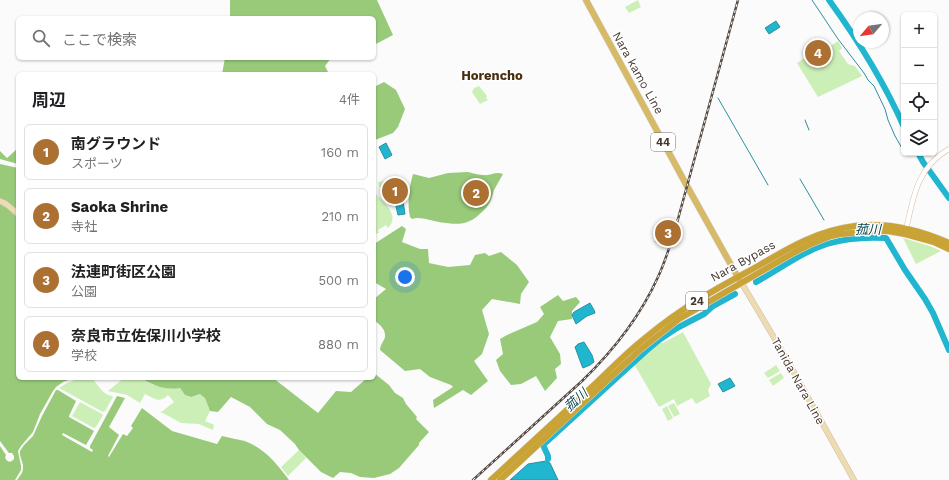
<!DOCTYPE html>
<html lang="ja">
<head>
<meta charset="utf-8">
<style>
  body { margin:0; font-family:"Work Sans","Noto Sans JP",sans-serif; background:#f6f6f6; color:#202124 }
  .controls { position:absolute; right:12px; top:12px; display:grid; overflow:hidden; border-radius:6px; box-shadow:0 1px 3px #0004 }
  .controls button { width:36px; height:36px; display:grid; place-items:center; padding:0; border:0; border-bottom:1px solid #e0e0e0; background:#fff; color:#202124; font:20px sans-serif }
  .compass { position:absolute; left:853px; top:12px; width:36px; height:36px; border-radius:50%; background:#fff; box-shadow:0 1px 3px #0004; rotate:241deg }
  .you { position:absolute; left:405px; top:277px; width:14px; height:14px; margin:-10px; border:3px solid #fff; border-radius:50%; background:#1a73e8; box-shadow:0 0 0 6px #1a73e833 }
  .badge { display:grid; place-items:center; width:26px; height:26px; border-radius:50%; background:#ac7033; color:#fff; font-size:13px; font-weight:700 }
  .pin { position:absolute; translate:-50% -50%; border:2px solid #fff; box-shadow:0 1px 4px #0006 }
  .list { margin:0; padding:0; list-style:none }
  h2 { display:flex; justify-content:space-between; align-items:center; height:52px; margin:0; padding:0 16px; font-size:17px }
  h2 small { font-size:13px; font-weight:400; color:#757577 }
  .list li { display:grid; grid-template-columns:26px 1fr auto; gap:12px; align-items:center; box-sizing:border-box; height:56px; margin:0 8px 8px; padding:0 8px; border:1px solid #e0e0e0; border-radius:6px }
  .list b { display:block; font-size:15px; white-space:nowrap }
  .list p { margin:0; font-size:13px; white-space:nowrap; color:#757577 }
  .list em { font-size:13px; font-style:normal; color:#757577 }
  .icon { flex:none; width:22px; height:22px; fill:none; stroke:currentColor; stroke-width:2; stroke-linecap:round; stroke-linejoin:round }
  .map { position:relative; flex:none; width:949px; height:480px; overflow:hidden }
  .search { position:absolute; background:#fff; box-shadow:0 1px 3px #0004; left:16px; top:16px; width:360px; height:44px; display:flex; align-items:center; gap:10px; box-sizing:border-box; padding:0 14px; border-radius:6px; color:#757577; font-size:15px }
  .panel { position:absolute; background:#fff; box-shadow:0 1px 3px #0004; left:16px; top:72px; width:360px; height:308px; border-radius:6px }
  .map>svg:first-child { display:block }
  .green { fill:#ccefb8 }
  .forest { fill:#98ca7a }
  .water { fill:#20b6cf; stroke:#2b909f }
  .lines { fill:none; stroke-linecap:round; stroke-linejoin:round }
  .stream { stroke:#2b909f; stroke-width:1 }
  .river { stroke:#20b6cf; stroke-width:6 }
  .tertiary-casing { stroke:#d9b9a1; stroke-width:5.5 }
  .secondary-casing { stroke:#d9b9a1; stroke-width:6 }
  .primary-casing { stroke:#dad7d5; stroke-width:7 }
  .trunk-casing { stroke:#dad7d5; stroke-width:7 }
  .tertiary { stroke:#fff; stroke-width:4.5 }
  .secondary { stroke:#ebdcb4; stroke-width:5 }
  .primary { stroke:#d7ba68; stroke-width:6 }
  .trunk { stroke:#caa336; stroke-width:6 }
  .rail-casing { stroke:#564b43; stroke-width:2.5 }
  .rail { stroke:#fff; stroke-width:1; stroke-dasharray:3; stroke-linecap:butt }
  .labels { text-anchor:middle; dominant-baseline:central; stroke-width:3; stroke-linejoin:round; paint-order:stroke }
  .shield { fill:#fff; stroke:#7c736d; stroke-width:1 }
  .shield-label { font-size:11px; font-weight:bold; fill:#44372e }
  .street-label { font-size:12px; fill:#44372e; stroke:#fff }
  .neighbourhood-label { font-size:13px; font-weight:bold; fill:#492d0f; stroke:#fff }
  .water-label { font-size:13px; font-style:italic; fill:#003e48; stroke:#fff }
</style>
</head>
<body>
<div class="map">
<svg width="949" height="480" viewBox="0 0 949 480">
  <rect width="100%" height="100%" fill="#fbfbfb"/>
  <!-- green -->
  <g class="green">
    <polygon points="638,0 640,5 641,7 629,13 625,7"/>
    <polygon points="838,41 842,48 839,51 848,64 855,66 862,76 818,97 797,63 806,57 809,61"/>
    <polygon points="479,86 487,96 486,98 488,100 480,104 472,92 474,88"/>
    <polygon points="393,180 399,180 406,184 408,189 407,197 390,201 379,186 378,182"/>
    <path d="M374,192C383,201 401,216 388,228L386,225L378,230L379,233L374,234Z"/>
    <polygon points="673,223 668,242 665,239 655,243 654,241 667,234 666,232 669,230 667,226"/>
    <polygon points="903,238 930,246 941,251 916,264"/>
    <polygon points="683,332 711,384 708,390 710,396 696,404 692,398 677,406 674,399 659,407 634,364 659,342 663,343"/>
    <polygon points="776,365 780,371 768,378 764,373"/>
    <polygon points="781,373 784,378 773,386 769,380"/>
    <path d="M80,378H92C98,385 103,395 112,396L113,397L105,411L103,412L59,388L67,383Z"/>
    <path d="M124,378H140L153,385L165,388H180L185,395L191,397L200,394L205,397L210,411L205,421L214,425L213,430L199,424L181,423L163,413H160L174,402L168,395C159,404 154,398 145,394L140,403L127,395L108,391Z"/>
    <polygon points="80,402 102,414 103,415 96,427 94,428 72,416"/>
    <polygon points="674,403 680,414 674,417 668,406"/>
    <polygon points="667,406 673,418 668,421 662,409"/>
    <polygon points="299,450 306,458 288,476 281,467"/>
  </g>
  <!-- forest -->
  <g class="forest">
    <polygon points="230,0 377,0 393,35 374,45 374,18 230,18"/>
    <polygon points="225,58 331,58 325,66 329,74 222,74"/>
    <polygon points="384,82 396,90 405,109 398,127 393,133 375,140 375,148 374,87"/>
    <polygon points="18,148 18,164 0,159 0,151 7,158"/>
    <polygon points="0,164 18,168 18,212 0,199"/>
    <path d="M468,172C473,173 479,175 484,175C491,176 496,171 503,174C500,179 497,185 494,190C493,194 492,198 490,202C488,206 485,209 482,212C468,226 458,225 439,222C431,221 420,216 412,219L410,217C407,203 409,188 413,174L429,178L448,173Z"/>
    <path d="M0,204L7,208L18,218V378H74L63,382L56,387L53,391L40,414L33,432L21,446L18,451L21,466V470L15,480H0V446L6,455L5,457C6,460 8,463 12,461L14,459V456L12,453H9L0,441Z"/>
    <path d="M402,226L406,229L402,242L420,249H428L429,263L448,267L470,265L475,255L485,253L489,256L501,252L517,265L529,282L521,294L520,304L492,299L482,310L489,334L482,354L474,361L488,381L471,395L463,390L434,408L433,400L453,387L451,385L430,377L420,369L405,371L380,350C380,345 384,341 385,337C386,329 379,324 374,320V299L386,289L374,282V244Z"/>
    <polygon points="558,295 563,301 576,297 580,302 572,311 572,319 558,321 550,337 560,354 561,364 555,369 557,378 545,391 536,376 521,384 511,385 500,371 496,360 503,354 500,339 507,335 537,322 544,314 540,307"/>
    <path d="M374,373L389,385L395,393L403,398L406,404L417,417L416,419L429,432L419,443V445L399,468L390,474L374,478L360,477L351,473L340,472L333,478L321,472L299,450L295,444L280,430L267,424L250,407L231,397L218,412L210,411L205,398L200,394L191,397L185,395L180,388C162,390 156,386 140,378H273L318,413L336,391L351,392L367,378H374Z"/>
    <path d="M56,390H58L76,401L69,416V417L94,431L86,445L63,433L62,435L92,452L93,450L90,448V446L117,396L125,398L109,427L119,435L109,454L108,456L109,457L123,434L127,436L133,428L131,426L142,408L172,431L217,444L222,436C226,437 231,438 235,439C239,440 243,440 247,442C265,449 278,465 289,480H17L22,473L23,469V465L20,455V451L24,445L33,436L42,416Z"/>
  </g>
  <!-- water -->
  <g class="water">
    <polygon points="776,21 780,27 769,34 765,28"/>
    <polygon points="386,143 392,155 385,159 379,147"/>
    <polygon points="403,201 405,214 398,215 395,202"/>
    <polygon points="590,303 594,310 595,313 587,316 576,324 572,315 574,312"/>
    <polygon points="584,342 592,355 594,362 590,365 583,368 582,366 575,347 578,344"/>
    <polygon points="730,378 735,386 723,392 718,384"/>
    <polygon points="546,461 550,463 558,480 510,480 528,464"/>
  </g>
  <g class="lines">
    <!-- stream -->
    <g class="stream">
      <polyline points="812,0 838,39 864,73 868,80 874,86 885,109 888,120 895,136 903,150"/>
      <polyline points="718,98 768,185"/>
      <polyline points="805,120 809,130"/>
      <polyline points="800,179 824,220"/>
    </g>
    <!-- river -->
    <g class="river">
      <path d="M829,0C858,40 884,82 904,127"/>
      <polyline points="918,153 923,162 949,198"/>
      <path d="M756,282C780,269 802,252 827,244C846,238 866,237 886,238L905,270L925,299L933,313L949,350"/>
      <polyline points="548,459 548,456 543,445 646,351 659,340 677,328 704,314 713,306 735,294"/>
    </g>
    <!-- tertiary casing -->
    <g class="tertiary-casing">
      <path id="tertiary" d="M906,230C913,198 917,167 949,149"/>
    </g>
    <!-- secondary casing -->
    <g class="secondary-casing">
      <g id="secondary">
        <polyline points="0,201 5,203 18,214"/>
        <polyline points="741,282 782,351 854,480"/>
      </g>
    </g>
    <!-- primary casing -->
    <g class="primary-casing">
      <polyline id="primary" points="586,0 687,186 740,281"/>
    </g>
    <!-- trunk casing -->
    <g class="trunk-casing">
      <g id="trunk">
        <path d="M491,480C525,449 559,417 593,386C610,370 626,353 644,339C663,323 683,309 703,297C721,286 740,276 758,266C789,248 819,230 855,226C887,222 920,230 949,243"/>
        <polyline points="500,480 641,349 679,319 795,252 811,244 831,236 840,234 875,231 888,231 905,234 934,242 949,249"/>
      </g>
    </g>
    <!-- tertiary -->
    <use href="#tertiary" class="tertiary"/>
    <!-- secondary -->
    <use href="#secondary" class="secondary"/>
    <!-- primary -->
    <use href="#primary" class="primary"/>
    <!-- trunk -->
    <use href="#trunk" class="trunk"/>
    <!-- rail casing -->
    <g class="rail-casing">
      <path id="rail" d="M473,480L582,381C613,351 640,317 658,277C665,262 670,246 675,230L738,0"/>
    </g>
    <!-- rail -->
    <use href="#rail" class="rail"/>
  </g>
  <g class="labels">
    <!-- shield labels -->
    <g class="shield">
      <rect x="651" y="133" width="24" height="18" rx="3"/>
      <rect x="686" y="292" width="22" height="18" rx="3"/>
    </g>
    <g class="shield-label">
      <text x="663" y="142">44</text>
      <text x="697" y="301">24</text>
    </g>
    <!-- street labels -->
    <g class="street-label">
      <text transform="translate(638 73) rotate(61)">Nara kamo Line</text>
      <text transform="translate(743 261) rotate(-29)">Nara Bypass</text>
      <text transform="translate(798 381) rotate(61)">Tanida Nara Line</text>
    </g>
    <!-- neighbourhood labels -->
    <g class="neighbourhood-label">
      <text x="492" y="75">Horencho</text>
    </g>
    <!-- water labels -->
    <g class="water-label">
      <text x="868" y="229">菰川</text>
      <text transform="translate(576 400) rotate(-42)">菰川</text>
    </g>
  </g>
</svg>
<div class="controls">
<button>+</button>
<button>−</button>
<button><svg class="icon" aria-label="locate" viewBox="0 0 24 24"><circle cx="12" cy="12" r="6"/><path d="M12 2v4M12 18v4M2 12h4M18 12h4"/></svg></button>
<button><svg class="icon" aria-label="layers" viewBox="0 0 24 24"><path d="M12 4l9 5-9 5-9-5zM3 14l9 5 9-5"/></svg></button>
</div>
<svg class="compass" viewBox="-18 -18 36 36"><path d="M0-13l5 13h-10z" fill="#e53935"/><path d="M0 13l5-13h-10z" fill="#757577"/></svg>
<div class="you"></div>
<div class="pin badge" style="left:395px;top:191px">1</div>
<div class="pin badge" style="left:476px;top:193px">2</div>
<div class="pin badge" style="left:668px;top:233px">3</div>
<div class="pin badge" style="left:818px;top:53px">4</div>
<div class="search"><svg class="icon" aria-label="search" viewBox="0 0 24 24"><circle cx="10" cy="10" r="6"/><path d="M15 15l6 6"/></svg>ここで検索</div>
<section class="panel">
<h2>周辺<small>4件</small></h2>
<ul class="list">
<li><span class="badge">1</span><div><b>南グラウンド</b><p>スポーツ</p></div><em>160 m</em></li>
<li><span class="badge">2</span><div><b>Saoka Shrine</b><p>寺社</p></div><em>210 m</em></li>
<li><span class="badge">3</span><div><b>法連町街区公園</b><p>公園</p></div><em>500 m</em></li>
<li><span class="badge">4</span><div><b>奈良市立佐保川小学校</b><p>学校</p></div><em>880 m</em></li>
</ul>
</section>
</div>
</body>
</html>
